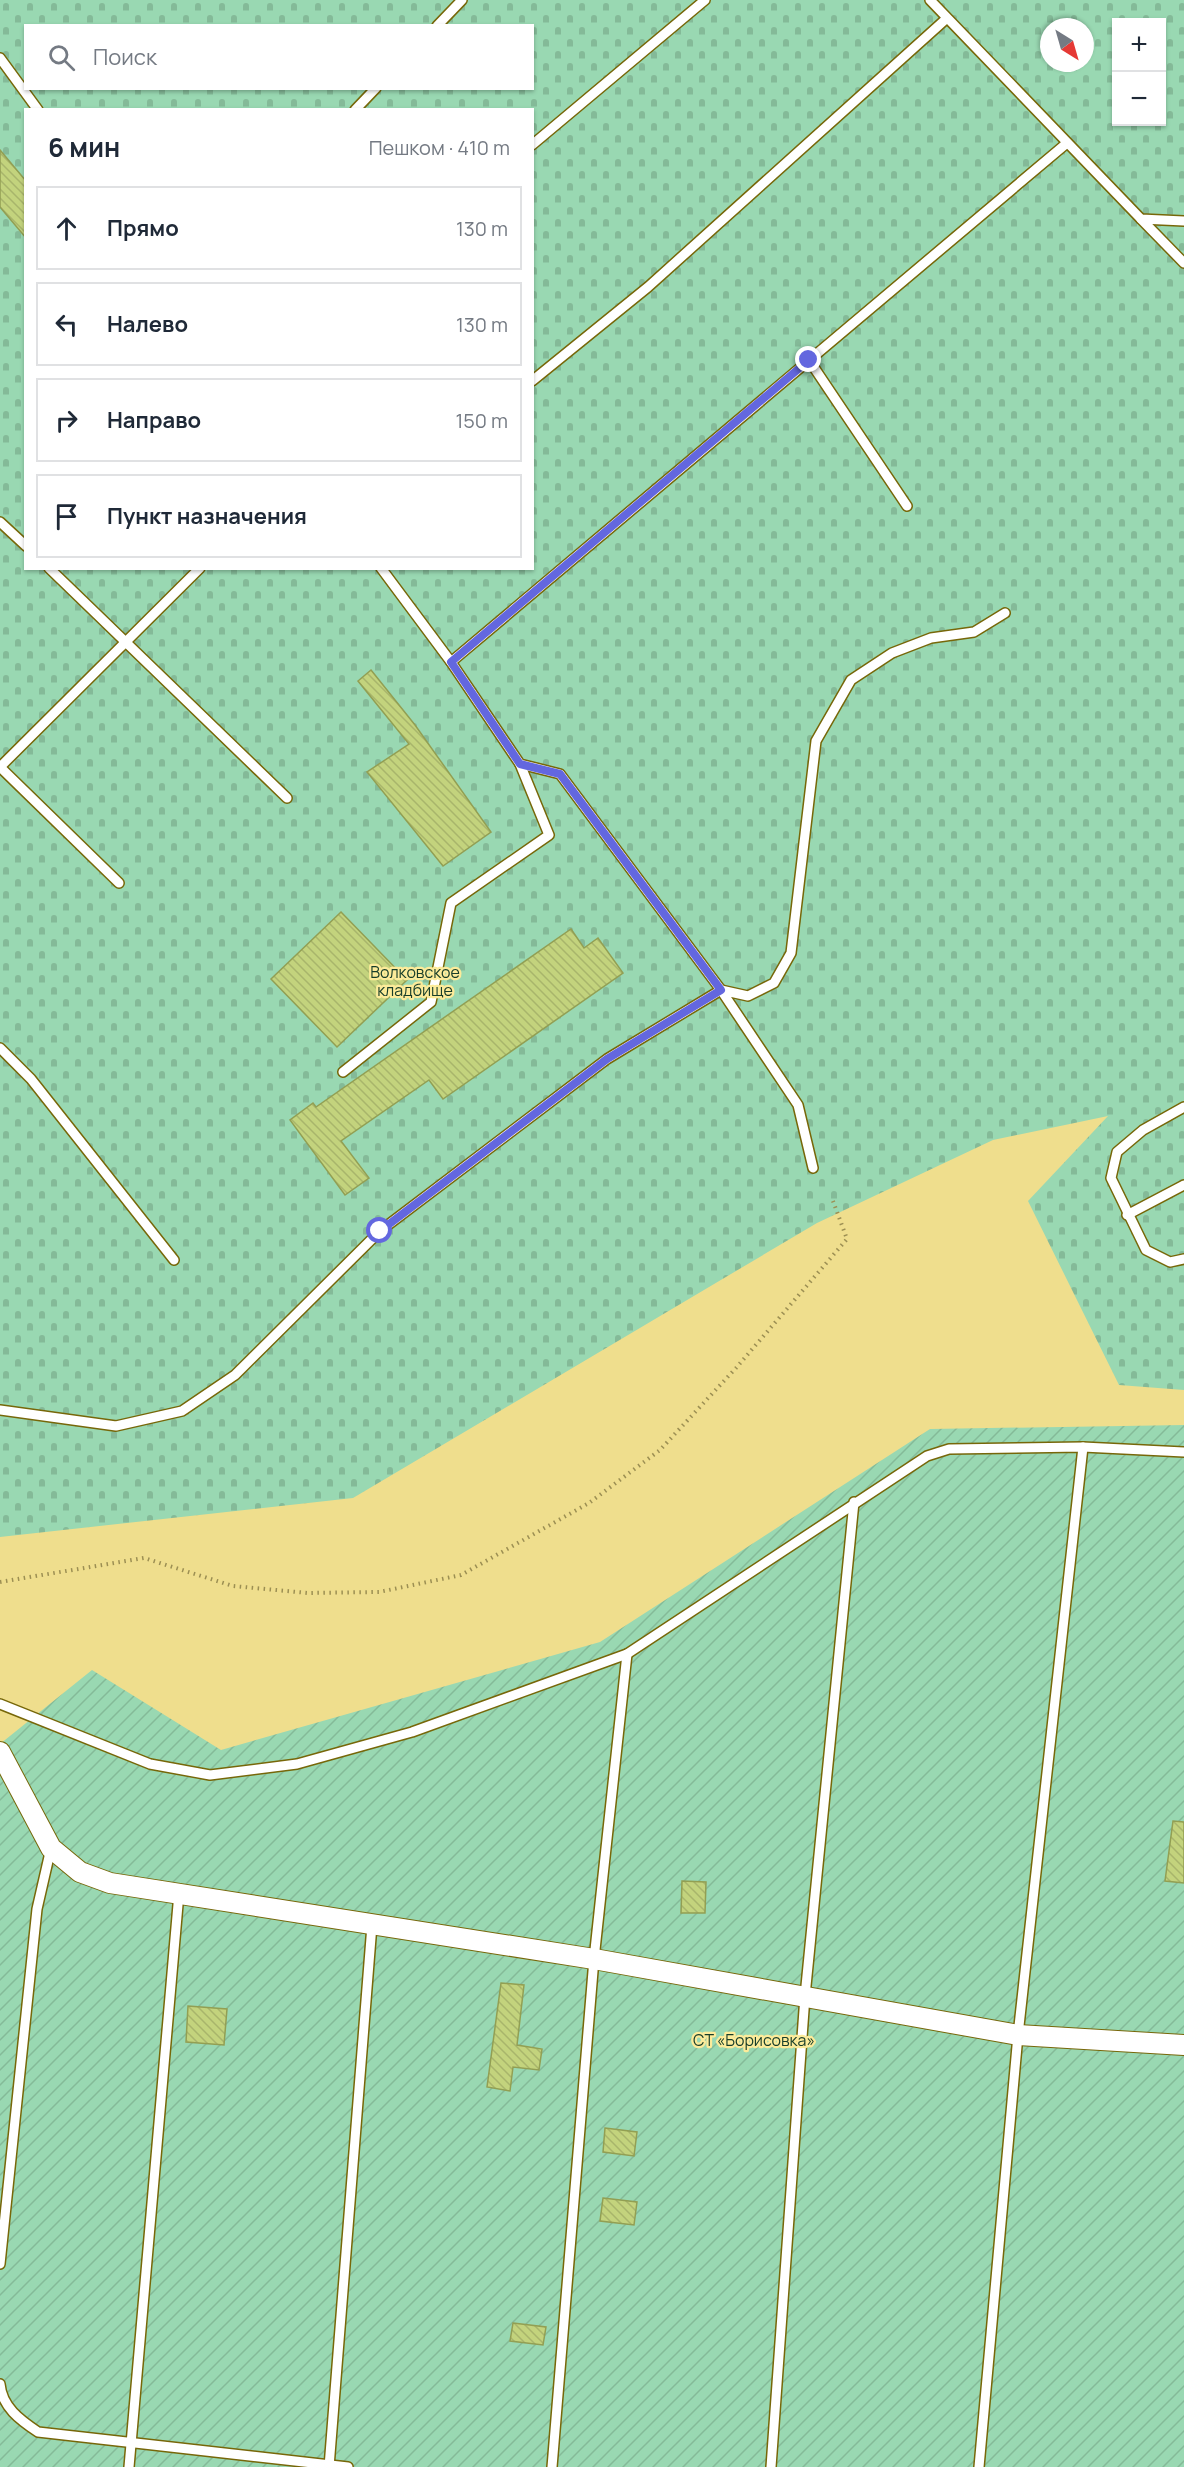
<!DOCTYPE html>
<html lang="ru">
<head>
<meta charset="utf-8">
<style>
  body { margin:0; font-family:Manrope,sans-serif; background:#f6f6f7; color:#1f2937 }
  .controls { position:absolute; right:18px; top:18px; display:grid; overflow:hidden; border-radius:0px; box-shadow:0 2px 4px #0004 }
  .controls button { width:54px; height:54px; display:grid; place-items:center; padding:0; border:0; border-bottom:2px solid #e0e1e3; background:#fff; color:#1f2937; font:30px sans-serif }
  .compass { position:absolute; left:1040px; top:18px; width:54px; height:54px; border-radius:50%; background:#fff; box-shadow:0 2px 4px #0004; rotate:143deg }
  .stop { position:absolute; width:18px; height:18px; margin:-14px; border:4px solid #6367df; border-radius:50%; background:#fff }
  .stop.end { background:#6367df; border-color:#fff; box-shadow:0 2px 6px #0008 }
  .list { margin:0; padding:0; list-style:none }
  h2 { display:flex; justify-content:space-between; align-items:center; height:78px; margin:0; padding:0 24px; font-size:26px }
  h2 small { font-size:20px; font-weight:400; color:#747a83 }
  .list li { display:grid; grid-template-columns:39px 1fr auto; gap:18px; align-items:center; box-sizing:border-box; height:84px; margin:0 12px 12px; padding:0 12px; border:2px solid #e0e1e3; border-radius:0px }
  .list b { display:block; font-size:22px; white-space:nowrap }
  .list em { font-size:20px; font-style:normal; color:#747a83 }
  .icon { flex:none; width:33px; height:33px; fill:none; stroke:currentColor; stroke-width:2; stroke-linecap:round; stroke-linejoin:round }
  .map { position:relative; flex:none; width:1184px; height:2467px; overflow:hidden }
  .search { position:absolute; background:#fff; box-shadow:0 2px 4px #0004; left:24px; top:24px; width:510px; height:66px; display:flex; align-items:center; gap:15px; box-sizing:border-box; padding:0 21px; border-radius:0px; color:#747a83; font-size:22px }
  .panel { position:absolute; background:#fff; box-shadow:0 2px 4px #0004; left:24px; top:108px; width:510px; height:462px; border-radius:0px }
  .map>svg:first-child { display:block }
  .cemetery { fill:url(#cemetery-stones); fill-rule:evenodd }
  .garden { fill:url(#garden-furrows) }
  .building { fill:url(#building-back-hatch); stroke:#929f53; stroke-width:1.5 }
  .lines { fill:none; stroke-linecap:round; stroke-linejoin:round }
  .service-casing { stroke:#776709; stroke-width:12 }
  .minor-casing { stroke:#776709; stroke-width:22 }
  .path { stroke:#9c8f53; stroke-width:4; stroke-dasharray:1.5 4.5; stroke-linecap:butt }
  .service { stroke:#fff; stroke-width:9 }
  .minor { stroke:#fff; stroke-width:20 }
  .route { stroke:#6367df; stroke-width:8 }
  .labels { text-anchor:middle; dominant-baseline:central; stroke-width:4.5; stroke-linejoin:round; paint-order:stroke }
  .park-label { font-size:16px; fill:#173d29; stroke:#fceb9a }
</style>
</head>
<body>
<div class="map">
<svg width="1184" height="2467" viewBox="0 0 1184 2467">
  <defs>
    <pattern id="cemetery-stones" width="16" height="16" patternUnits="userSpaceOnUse" patternTransform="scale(1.5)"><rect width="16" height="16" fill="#99d8b2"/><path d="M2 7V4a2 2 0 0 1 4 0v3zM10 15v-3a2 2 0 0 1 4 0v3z" fill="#84ba98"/></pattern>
    <pattern id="garden-furrows" width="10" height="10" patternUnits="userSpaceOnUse" patternTransform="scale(1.5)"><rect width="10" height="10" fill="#99d8b2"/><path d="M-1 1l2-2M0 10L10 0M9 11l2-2" fill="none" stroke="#84ba98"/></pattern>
    <pattern id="building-back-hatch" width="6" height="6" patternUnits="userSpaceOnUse" patternTransform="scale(1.5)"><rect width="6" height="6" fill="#c3d37d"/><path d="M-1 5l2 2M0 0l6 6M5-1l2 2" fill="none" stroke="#a8b56b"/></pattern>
  </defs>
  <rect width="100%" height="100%" fill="#efde8d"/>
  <!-- cemetery -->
  <path class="cemetery" d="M0,0H1184V1390L1119,1385L1028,1201L1108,1116L993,1140L817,1223L353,1498L0,1537ZM1116,22H1162V122H1116ZM26,26H532V88H26ZM1049,27H1085V63H1049ZM26,110H532V568H26Z"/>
  <!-- garden -->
  <polygon class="garden" points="1184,1425 1184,2467 0,2467 0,1744 92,1670 221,1750 600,1642 930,1429"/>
  <!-- building -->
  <g class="building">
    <polygon points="0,150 26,181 26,238 0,207"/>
    <polygon points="371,670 415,725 491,832 443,866 367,772 409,744 358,681"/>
    <polygon points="341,912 407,980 337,1047 271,979"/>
    <polygon points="571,929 584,948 598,938 623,973 443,1099 429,1080 341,1141 369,1178 345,1195 290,1120 313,1103 316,1107"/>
    <polygon points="1173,1821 1184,1822 1184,1883 1165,1881"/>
    <polygon points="682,1881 706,1882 705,1913 681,1913"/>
    <polygon points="501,1983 524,1985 517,2045 542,2049 539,2070 513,2067 510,2091 487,2087"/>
    <polygon points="188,2006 227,2009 224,2045 186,2042"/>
    <polygon points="605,2128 637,2132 634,2156 603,2152"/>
    <polygon points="603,2198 637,2202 634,2225 600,2221"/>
    <polygon points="513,2323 546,2327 543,2345 510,2341"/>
  </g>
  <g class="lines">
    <!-- service casing -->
    <g class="service-casing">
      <g id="service">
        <polyline points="930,0 1141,219 1184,221"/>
        <polyline points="437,26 462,0"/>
        <polyline points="0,58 38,110"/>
        <polyline points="355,110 376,88"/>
        <polyline points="532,145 705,0"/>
        <polyline points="1141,219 1184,263"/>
        <polyline points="809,360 907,506"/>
        <polyline points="532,381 648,287 946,19"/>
        <polyline points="0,522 26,546"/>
        <polyline points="49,568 287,798"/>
        <polyline points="451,662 1067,143"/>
        <polyline points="0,767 200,568"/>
        <polyline points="0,767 119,883"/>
        <polyline points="0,1048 31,1079 174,1260"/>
        <polyline points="343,1072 431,1002 451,903 549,835 520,764"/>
        <polyline points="1184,1107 1143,1130 1117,1152 1111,1178 1146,1250 1170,1262 1184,1259"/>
        <polyline points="813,1168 798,1105 721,990 748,996 774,983 791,953 816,741 851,680 892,653 931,638 974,632 1005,613"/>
        <polyline points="1127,1215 1184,1185"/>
        <polyline points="0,1410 116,1426 182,1411 235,1375 380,1231 607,1059 721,990 560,774 520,764 451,662 381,568"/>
        <polyline points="0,1704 150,1764 210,1775 297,1764 412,1732 627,1654 927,1456 949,1449 1083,1447 1184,1452"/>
        <polyline points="0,2264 37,1909 51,1848"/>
        <path d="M0,2384C2,2407 20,2420 38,2432L348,2467"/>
        <polyline points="129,2467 179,1893"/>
        <polyline points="329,2467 372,1925"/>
        <polyline points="552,2467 594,1959 627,1654"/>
        <polyline points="771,2467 805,1996 854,1502"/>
        <polyline points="979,2467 1018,2035 1083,1447"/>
      </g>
    </g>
    <!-- minor casing -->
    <g class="minor-casing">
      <polyline id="minor" points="0,1752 51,1848 80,1872 110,1883 594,1959 1018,2035 1184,2045"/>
    </g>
    <!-- path -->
    <polyline class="path" points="0,1582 144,1558 233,1586 308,1593 379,1592 461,1575 589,1503 660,1450 736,1368 847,1239 833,1201"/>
    <!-- service -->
    <use href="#service" class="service"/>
    <!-- minor -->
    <use href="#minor" class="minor"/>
  </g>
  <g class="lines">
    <!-- route -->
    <polyline class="route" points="380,1231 607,1059 721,990 560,774 520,764 451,662 809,360"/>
  </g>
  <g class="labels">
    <!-- park labels -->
    <g class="park-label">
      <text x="415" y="972">Волковское<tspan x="415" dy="18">кладбище</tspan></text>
      <text x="754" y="2040">СТ «Борисовка»</text>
    </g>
  </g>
</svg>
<div class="controls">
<button>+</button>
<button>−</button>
</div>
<svg class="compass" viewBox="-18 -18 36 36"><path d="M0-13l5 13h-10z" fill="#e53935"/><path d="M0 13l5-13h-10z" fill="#747a83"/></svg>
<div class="stop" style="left:380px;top:1231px"></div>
<div class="stop end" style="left:809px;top:360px"></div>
<div class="search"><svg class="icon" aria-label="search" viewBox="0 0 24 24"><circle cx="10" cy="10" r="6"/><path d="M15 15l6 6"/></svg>Поиск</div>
<section class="panel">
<h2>6 мин<small>Пешком · 410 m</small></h2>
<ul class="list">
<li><svg class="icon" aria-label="ahead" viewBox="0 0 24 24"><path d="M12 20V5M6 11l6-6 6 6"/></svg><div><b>Прямо</b></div><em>130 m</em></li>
<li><svg class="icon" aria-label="left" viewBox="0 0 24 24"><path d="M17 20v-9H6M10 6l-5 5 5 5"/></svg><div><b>Налево</b></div><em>130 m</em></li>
<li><svg class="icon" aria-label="right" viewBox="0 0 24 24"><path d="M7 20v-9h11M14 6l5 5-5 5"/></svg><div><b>Направо</b></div><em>150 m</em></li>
<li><svg class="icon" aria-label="arrive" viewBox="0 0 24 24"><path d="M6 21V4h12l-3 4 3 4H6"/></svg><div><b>Пункт назначения</b></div></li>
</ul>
</section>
</div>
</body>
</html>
